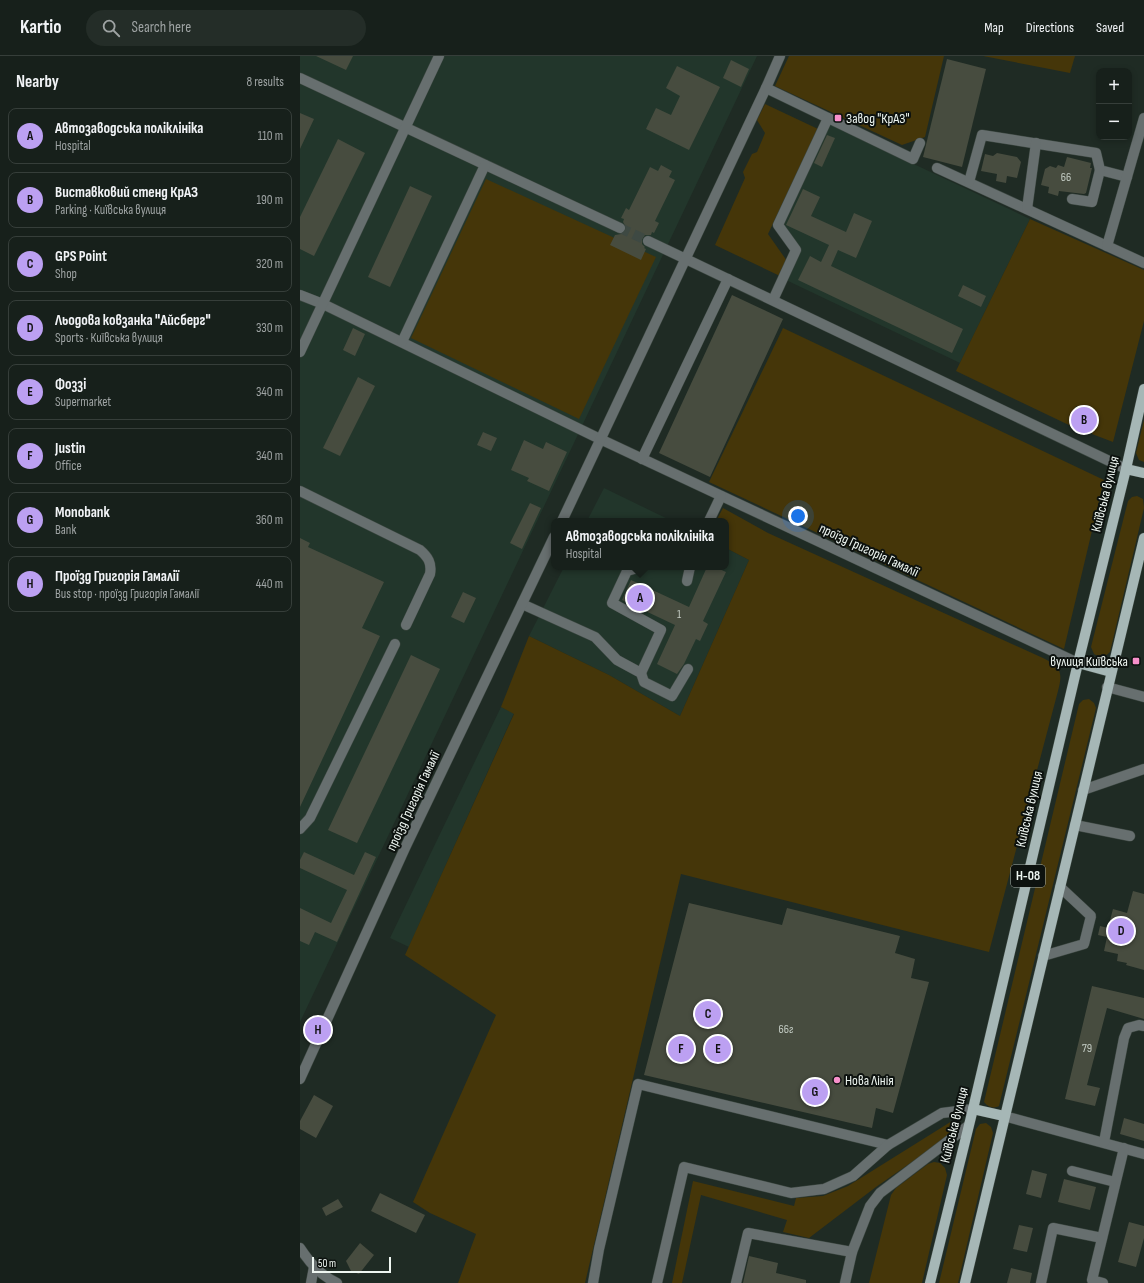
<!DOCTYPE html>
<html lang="en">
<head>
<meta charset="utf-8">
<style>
  body { margin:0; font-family:"Sofia Sans Condensed",sans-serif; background:#242d28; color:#f1f3f6 }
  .controls { position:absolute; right:12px; top:12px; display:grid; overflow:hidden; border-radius:8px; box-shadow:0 2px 6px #0003 }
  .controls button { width:36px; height:36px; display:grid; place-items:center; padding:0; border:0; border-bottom:1px solid #363e3a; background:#17201b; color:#f1f3f6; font:20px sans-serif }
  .scale { position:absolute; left:12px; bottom:10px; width:79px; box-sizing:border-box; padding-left:4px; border:2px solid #eef6f1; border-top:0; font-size:11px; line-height:14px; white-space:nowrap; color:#eef6f1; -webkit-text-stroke:3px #0d120f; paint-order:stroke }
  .you { position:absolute; left:498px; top:460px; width:14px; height:14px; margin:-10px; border:3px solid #fff; border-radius:50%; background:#1a73e8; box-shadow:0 0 0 6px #1a73e833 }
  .badge { display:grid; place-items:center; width:26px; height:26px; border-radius:50%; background:#bca0f2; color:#111; font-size:13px; font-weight:700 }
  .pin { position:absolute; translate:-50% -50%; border:2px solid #fff; box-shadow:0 1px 4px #0006 }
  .popup { position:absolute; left:251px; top:462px; width:178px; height:52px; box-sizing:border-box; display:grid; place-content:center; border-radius:8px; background:#17201b; filter:drop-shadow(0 1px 3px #0005); font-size:13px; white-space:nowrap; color:#9ea3a3 }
  .popup b { font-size:15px; color:#f1f3f6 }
  .popup::after { content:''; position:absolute; left:50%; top:100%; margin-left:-8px; border:8px solid transparent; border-top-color:#17201b }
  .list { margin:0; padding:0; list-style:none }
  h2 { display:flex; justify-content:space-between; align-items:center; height:52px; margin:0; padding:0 16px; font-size:17px }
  h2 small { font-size:13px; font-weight:400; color:#9ea3a3 }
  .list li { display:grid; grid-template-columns:26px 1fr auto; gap:12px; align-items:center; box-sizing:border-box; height:56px; margin:0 8px 8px; padding:0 8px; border:1px solid #363e3a; border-radius:8px }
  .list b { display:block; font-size:15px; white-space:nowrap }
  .list p { margin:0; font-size:13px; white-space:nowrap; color:#9ea3a3 }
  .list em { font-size:13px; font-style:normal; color:#9ea3a3 }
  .icon { flex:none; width:22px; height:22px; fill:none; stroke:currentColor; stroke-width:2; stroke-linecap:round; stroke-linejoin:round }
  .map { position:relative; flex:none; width:844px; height:1227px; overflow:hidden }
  header { display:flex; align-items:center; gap:24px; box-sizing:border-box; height:56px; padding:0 20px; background:#17201b; border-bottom:1px solid #363e3a }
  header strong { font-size:19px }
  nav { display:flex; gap:22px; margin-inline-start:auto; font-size:14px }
  .search { width:280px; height:36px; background:#242d28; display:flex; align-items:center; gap:10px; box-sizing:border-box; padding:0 14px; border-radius:22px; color:#9ea3a3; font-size:15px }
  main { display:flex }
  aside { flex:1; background:#17201b }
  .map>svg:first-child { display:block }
  .built { fill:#22362b }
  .green { fill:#453609; fill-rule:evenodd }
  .building { fill:#474c3f }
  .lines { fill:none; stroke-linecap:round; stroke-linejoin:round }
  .minor-tunnel { stroke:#3e4943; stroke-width:10; stroke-dasharray:10 5; stroke-linecap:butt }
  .minor-casing { stroke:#3c4741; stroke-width:11 }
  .major-casing { stroke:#3c4741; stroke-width:11 }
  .minor { stroke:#676f6f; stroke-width:10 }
  .major { stroke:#a6b7b6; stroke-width:10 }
  .poi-dot { fill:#f890cb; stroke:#0d120f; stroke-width:1.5 }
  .labels { text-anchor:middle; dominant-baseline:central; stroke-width:4; stroke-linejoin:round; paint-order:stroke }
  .number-label { font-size:12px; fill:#c4ccc4 }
  .shield { fill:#0d120f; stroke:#aab2ad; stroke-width:1 }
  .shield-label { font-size:13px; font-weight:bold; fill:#eef6f1 }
  .poi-label { font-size:14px; fill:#eef6f1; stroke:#0d120f; text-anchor:start }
  .street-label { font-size:14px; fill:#eef6f1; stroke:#0d120f }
</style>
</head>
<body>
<header>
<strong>Kartio</strong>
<div class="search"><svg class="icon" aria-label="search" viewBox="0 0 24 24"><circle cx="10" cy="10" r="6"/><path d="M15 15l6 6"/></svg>Search here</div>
<nav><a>Map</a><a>Directions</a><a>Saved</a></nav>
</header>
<main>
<aside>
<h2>Nearby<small>8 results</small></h2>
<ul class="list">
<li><span class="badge">A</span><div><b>Автозаводська поліклініка</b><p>Hospital</p></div><em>110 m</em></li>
<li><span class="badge">B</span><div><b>Виставковий стенд КрАЗ</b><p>Parking · Київська вулиця</p></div><em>190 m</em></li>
<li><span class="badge">C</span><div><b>GPS Point</b><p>Shop</p></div><em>320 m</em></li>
<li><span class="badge">D</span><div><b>Льодова ковзанка &quot;Айсберг&quot;</b><p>Sports · Київська вулиця</p></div><em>330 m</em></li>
<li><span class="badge">E</span><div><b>Фоззі</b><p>Supermarket</p></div><em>340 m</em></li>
<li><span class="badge">F</span><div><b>Justin</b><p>Office</p></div><em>340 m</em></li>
<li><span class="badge">G</span><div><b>Monobank</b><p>Bank</p></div><em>360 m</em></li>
<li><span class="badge">H</span><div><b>Проїзд Григорія Гамалії</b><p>Bus stop · проїзд Григорія Гамалії</p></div><em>440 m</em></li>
</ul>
</aside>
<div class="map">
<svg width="844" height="1227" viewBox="0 0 844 1227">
  <rect width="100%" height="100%" fill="#1f2b24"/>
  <!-- built -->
  <g class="built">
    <polygon points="0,0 457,0 0,966"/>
    <polygon points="529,68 730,163 660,307 486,224 500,195 481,171"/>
    <polygon points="304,432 372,465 287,465"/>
    <polygon points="426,492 449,504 380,660 309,619 229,580 264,511 426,511"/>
    <polygon points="201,651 214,657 109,891 90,882"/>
  </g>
  <!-- green -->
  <g class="green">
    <polygon points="489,0 644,0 625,81 602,89 475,30"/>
    <polygon points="683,0 775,0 770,17"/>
    <polygon points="465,48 518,73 468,178 487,205 480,220 415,189 445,122 443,116 452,98 457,96 465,77 457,64"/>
    <polygon points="186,123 356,201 279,363 111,282"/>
    <path d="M730,163L844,214V265L813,386L771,370L656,315ZM776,350L796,358L792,378L771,370Z"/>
    <polygon points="483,272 804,424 764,593 409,426"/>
    <polygon points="844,364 844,406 839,404 836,397"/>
    <path d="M837,440L843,443L844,452L810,596C805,601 800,602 794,598L791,591L828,445L832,441Z"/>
    <path d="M423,452L468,477L743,602C761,611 763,616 758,635L689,896L381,818L285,1227H158L176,1178L130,1157L113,1146L196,959L105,899L214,658L201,651L229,580L309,619L380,660L449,504L426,492V465H416Z"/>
    <path d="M789,643L794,647L796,652L699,1050C693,1053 688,1051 684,1046L779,648L783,644Z"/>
    <polygon points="652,1065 656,1068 652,1078 576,1131 509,1182 483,1176 487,1164 401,1139 382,1227 372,1227 393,1125 494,1150 496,1142 523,1140 548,1130"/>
    <polygon points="686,1067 691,1071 693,1077 658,1227 639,1227 676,1073 680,1068"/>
    <polygon points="634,1106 640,1107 645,1112 647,1119 622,1227 569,1227 591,1139 596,1132 628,1108"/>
  </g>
  <!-- building -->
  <g class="building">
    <polygon points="16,0 53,0 46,14"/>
    <polygon points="647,3 686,13 662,111 623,101"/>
    <polygon points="431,4 449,13 441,31 423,22"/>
    <polygon points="377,10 420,31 389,94 346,73 356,52 371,59 380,40 366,32"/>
    <polygon points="0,57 14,63 0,93"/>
    <polygon points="527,79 535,82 522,111 514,107"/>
    <polygon points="38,83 65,97 14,200 0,193 0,161"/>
    <polygon points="697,97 717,101 721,106 717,122 707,120 706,127 696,125 697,118 681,115 685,98 693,100"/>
    <polygon points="767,101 791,107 790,112 792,112 786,137 784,138 759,135 758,140 748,137 749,131 741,129 745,113 750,110 756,112 758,109 764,111"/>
    <polygon points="361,109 372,115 369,121 375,124 355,165 359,167 354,177 352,176 351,179 345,179 342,183 342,188 345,191 344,192 346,193 341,204 310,189 315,179 321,178 326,175 326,171 323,166 324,163 321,162 326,152 329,154 350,111 358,115"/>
    <polygon points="110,130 132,140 90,231 68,221"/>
    <polygon points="503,133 520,141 511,160 546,176 554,157 572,165 556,202 538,194 531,210 663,273 652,297 498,224 510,200 521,206 529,189 486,169"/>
    <polygon points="663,229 686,240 681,251 658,240"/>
    <polygon points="432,239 483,263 410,421 359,397"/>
    <polygon points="53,272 65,278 55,300 43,294"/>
    <polygon points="58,321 75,330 40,400 23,392"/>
    <polygon points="183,376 197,382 191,395 177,389"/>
    <polygon points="224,384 243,393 246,386 267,396 249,435 227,425 229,422 211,414"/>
    <polygon points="230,447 241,452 222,493 210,487"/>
    <polygon points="0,482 10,487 8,491 84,526 62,572 80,580 0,751"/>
    <polygon points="407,511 415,511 426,516 403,565 408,568 400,585 396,583 384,608 377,618 357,608 375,569 322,544 331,524 389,551"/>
    <polygon points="163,536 176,542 164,567 151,561"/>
    <polygon points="111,599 140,613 57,787 28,774"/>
    <polygon points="4,796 54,819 65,796 76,801 37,886 15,876 9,889 0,885 0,852 31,867 47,834 0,812 0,804"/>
    <polygon points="833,835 844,838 844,914 826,909 827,907 817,905 818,898 804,895 807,881 798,879 800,870 808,872 813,853 827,857"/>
    <polygon points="389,847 482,869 487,852 600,880 595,897 615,903 611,922 629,926 593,1057 576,1052 572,1072 344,1019"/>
    <polygon points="792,930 844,942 844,963 807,952 787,1029 800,1032 795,1050 765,1043"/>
    <polygon points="14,1039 33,1050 16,1082 0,1073 0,1065"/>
    <polygon points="824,1062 844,1068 844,1085 820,1078"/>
    <polygon points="732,1114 747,1118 741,1142 726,1138"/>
    <polygon points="764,1123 796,1131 790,1154 758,1146"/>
    <polygon points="80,1137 125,1159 116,1177 71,1155"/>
    <polygon points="38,1143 43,1151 26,1160 22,1152"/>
    <polygon points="829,1166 844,1170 844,1182 836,1211 818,1206"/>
    <polygon points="719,1169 733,1172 727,1196 713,1193"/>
    <polygon points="60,1187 74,1199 59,1218 51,1215 46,1205"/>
    <polygon points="449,1200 478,1207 476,1217 506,1224 506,1227 443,1227"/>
    <polygon points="711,1212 732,1217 730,1227 707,1227"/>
  </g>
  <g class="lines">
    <!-- minor-tunnel -->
    <polyline class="minor-tunnel" points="320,172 348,185"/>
    <!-- minor casing -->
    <g class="minor-casing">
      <g id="minor">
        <polyline points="0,22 320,172"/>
        <polyline points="466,32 613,103 620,87"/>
        <polyline points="637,112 844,207"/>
        <polyline points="669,126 682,79 796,97 800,114 827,121"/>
        <polyline points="772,143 792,146 800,114"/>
        <polyline points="727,153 736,87"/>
        <polyline points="348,185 826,413"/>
        <polyline points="807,190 844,62"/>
        <polyline points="0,239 23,248 300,383 778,607"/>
        <polyline points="473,244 496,194 478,169 528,62"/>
        <polyline points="102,286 185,109"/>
        <polyline points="0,296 139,0"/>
        <polyline points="342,403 428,223"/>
        <path d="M0,435L120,494C128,501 132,507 130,518L106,569"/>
        <polyline points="262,465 466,32 480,0"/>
        <polyline points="409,465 421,440"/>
        <polyline points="387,525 390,511"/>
        <polyline points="222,548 295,581 317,604 341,617 344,626 372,640 388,613"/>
        <polyline points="341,617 361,574 312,547 327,515 341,511"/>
        <polyline points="807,631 844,641"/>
        <polyline points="783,734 844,713"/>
        <polyline points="775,769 830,780"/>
        <polyline points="0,773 10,762 95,588"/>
        <polyline points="743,900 784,888 791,860 760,831"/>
        <polyline points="0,1023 105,792 254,481"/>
        <polyline points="704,1060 844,1098"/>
        <polyline points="804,1086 824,982 828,972 839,969 844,970"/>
        <polyline points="772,1115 815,1126"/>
        <path d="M0,1192C10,1207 20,1219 37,1227"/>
        <polyline points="11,1227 14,1211"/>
        <polyline points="293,1227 299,1193 338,1028 588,1089"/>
        <polyline points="357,1227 384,1111 491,1137 524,1133 553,1120 588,1089 642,1057 673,1053"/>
        <polyline points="436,1227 448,1177 552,1196"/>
        <polyline points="545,1227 552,1196 570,1150 580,1137 668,1070"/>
        <polyline points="741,1227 753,1172 802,1182"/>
        <polyline points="803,1227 792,1224 824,1092"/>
      </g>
    </g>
    <!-- major casing -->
    <g class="major-casing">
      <g id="major">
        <polyline points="826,413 844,417"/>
        <polyline points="778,607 811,616"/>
        <polyline points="673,1053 704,1060"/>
        <polyline points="630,1227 673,1053 778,607 826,413 844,333"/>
        <polyline points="665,1227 844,482"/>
      </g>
    </g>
    <!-- minor -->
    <use href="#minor" class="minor"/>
    <!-- major -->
    <use href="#major" class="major"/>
  </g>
  <!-- markers -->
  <g class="poi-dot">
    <rect x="534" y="58" width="8" height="8" rx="2"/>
    <rect x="832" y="601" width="8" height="8" rx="2"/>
    <circle cx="537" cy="1024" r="4"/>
  </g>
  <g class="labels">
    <!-- number labels -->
    <g class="number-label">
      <text x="766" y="121">66</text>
      <text x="379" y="558">1</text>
      <text x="486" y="973">66г</text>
      <text x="787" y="992">79</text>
    </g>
    <!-- shield labels -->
    <rect class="shield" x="711" y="809" width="34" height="22" rx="3"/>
    <g class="shield-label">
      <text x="728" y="820">Н-08</text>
    </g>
    <!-- poi labels -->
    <g class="poi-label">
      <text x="546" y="62">Завод "КрАЗ"</text>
      <text x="828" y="605" text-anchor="end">вулиця Київська</text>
      <text x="545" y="1024">Нова Лінія</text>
    </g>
    <!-- street labels -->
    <g class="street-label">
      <text transform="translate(805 438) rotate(-76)">Київська вулиця</text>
      <text transform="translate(569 494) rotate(25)">проїзд Григорія Гамалії</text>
      <text transform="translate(113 745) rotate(-65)">проїзд Григорія Гамалії</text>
      <text transform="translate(729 753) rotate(-77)">Київська вулиця</text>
      <text transform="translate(654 1069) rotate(-76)">Київська вулиця</text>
    </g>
  </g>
</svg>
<div class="controls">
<button>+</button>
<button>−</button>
</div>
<div class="scale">50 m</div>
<div class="you"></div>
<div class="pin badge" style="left:340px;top:542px">A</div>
<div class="popup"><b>Автозаводська поліклініка</b>Hospital</div>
<div class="pin badge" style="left:784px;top:364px">B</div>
<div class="pin badge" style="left:408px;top:958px">C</div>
<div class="pin badge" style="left:821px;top:875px">D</div>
<div class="pin badge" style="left:418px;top:993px">E</div>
<div class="pin badge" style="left:381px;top:993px">F</div>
<div class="pin badge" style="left:515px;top:1036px">G</div>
<div class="pin badge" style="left:18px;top:974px">H</div>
</div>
</main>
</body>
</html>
